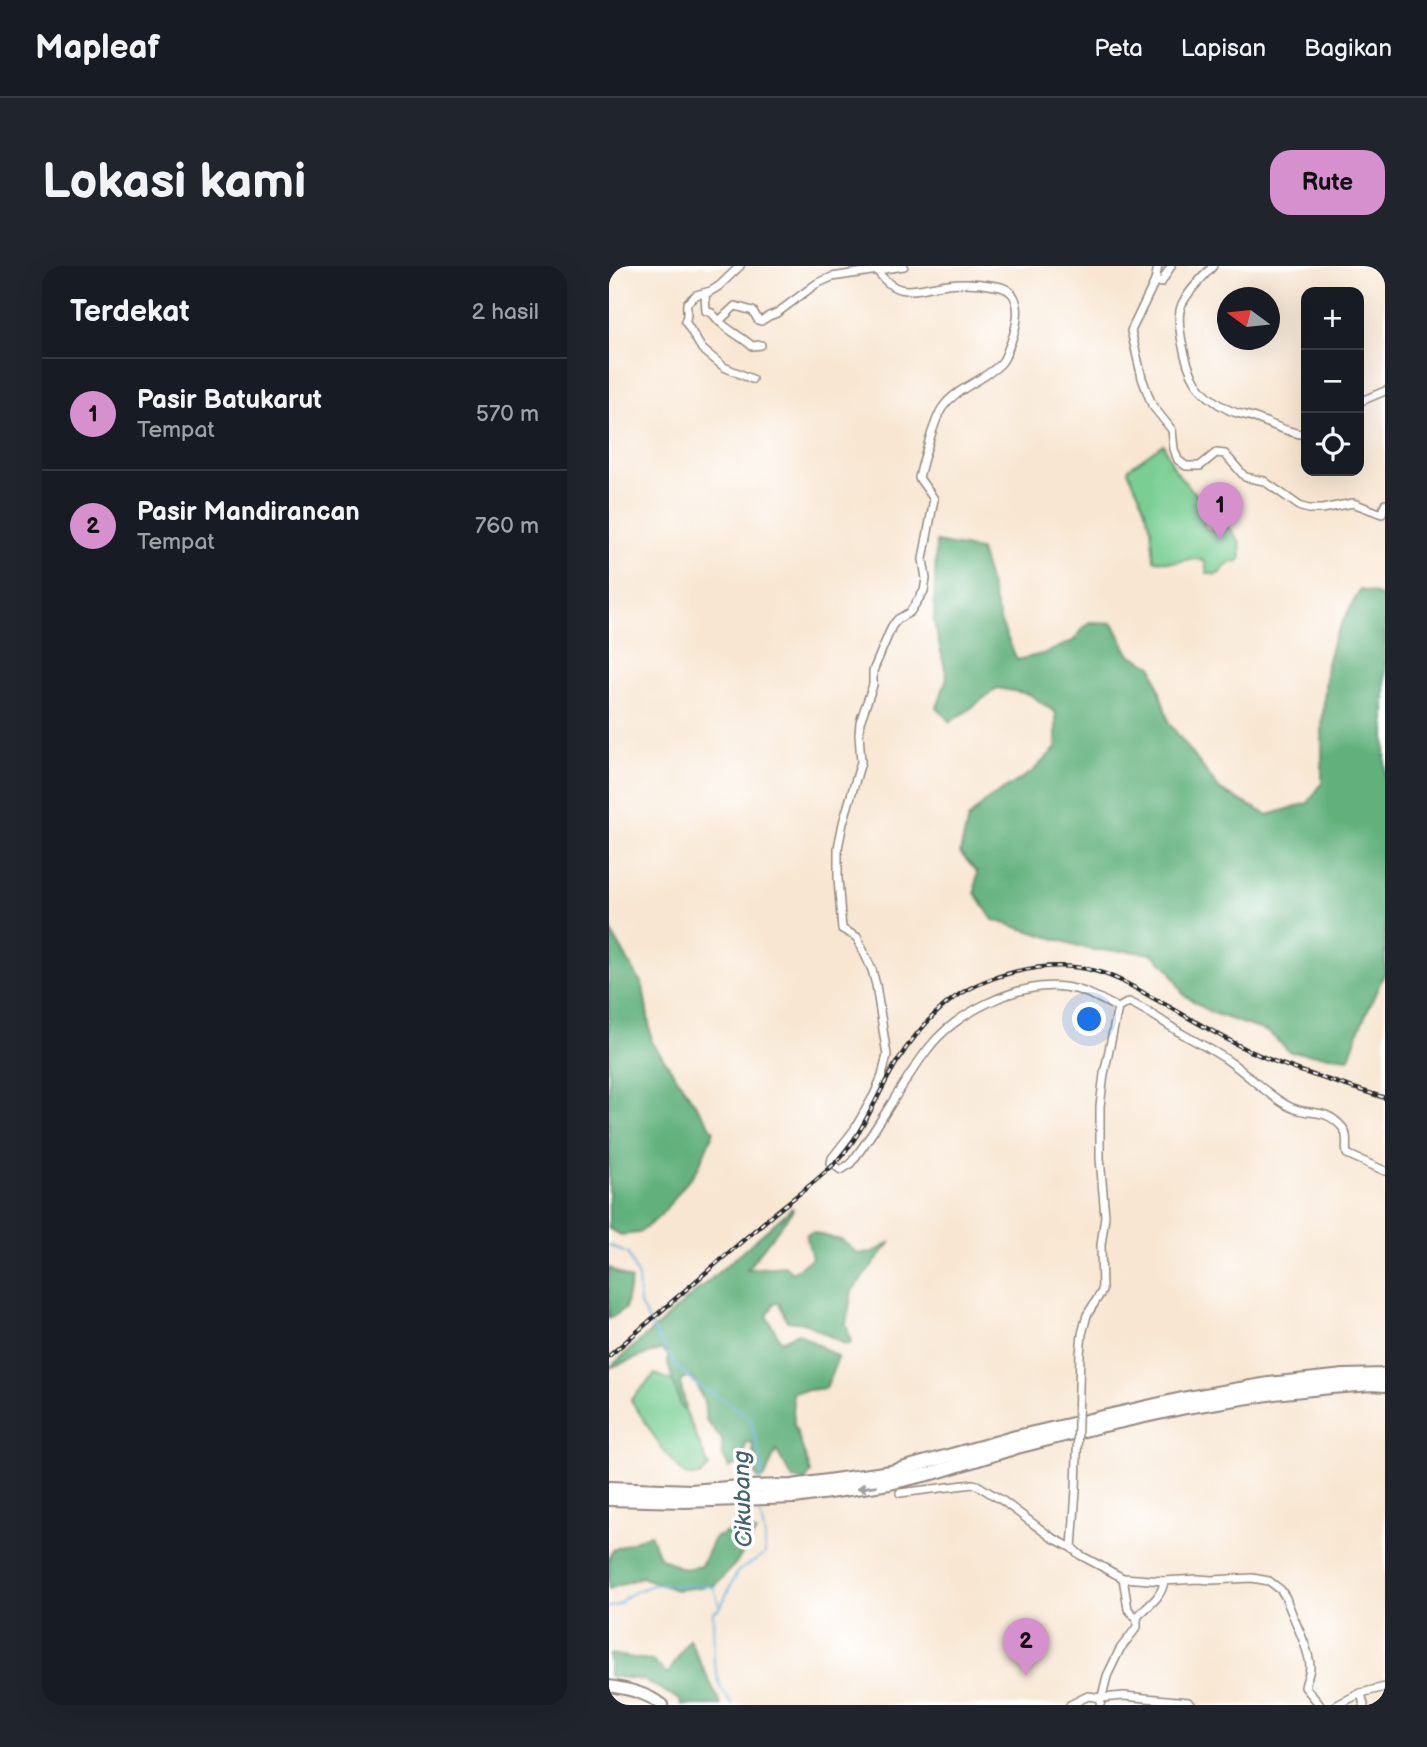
<!DOCTYPE html>
<html lang="id">
<head>
<meta charset="utf-8">
<style>
  body { margin:0; font-family:"Balsamiq Sans",sans-serif; background:#20242c; color:#f1f3f6 }
  .controls { position:absolute; right:21px; top:21px; display:grid; overflow:hidden; border-radius:14px; box-shadow:0 7px 28px #0002 }
  .controls button { width:63px; height:63px; display:grid; place-items:center; padding:0; border:0; border-bottom:2px solid #363941; background:#171b24; color:#f1f3f6; font:35px sans-serif }
  .compass { position:absolute; left:608px; top:21px; width:63px; height:63px; border-radius:50%; background:#171b24; box-shadow:0 7px 28px #0002; rotate:285deg }
  .you { position:absolute; left:481px; top:754px; width:24px; height:24px; margin:-18px; border:5px solid #fff; border-radius:50%; background:#1a73e8; box-shadow:0 0 0 10px #1a73e833 }
  .badge { display:grid; place-items:center; width:46px; height:46px; border-radius:50%; background:#d690ce; color:#111; font-size:23px; font-weight:700 }
  .pin { position:absolute; translate:-50% -58px; filter:drop-shadow(0 2px 4px #0008) }
  .pin::after { content:''; position:absolute; top:37px; width:24px; height:21px; background:inherit; clip-path:polygon(0 0,100% 0,50% 100%) }
  .list { margin:0; padding:0; list-style:none }
  h2 { display:flex; justify-content:space-between; align-items:center; height:91px; margin:0; padding:0 28px; font-size:30px }
  h2 small { font-size:23px; font-weight:400; color:#9ea1a6 }
  .list li { display:grid; grid-template-columns:46px 1fr auto; gap:21px; align-items:center; box-sizing:border-box; height:112px; padding:0 28px; border-top:2px solid #363941 }
  .list b { display:block; font-size:26px; white-space:nowrap }
  .list p { margin:0; font-size:23px; white-space:nowrap; color:#9ea1a6 }
  .list em { font-size:23px; font-style:normal; color:#9ea1a6 }
  .icon { flex:none; width:38px; height:38px; fill:none; stroke:currentColor; stroke-width:2; stroke-linecap:round; stroke-linejoin:round }
  .map { position:relative; flex:none; width:776px; height:1439px; overflow:hidden; border-radius:21px }
  header { display:flex; align-items:center; gap:42px; box-sizing:border-box; height:98px; padding:0 35px; background:#171b24; border-bottom:2px solid #363941 }
  header strong { font-size:33px }
  nav { display:flex; gap:38px; margin-inline-start:auto; font-size:24px }
  .intro { display:flex; align-items:center; justify-content:space-between; box-sizing:border-box; height:168px; padding:0 42px }
  h1 { margin:0; font-size:49px }
  .button { padding:18px 32px; border-radius:21px; background:#d690ce; color:#111; font-size:24px; font-weight:700 }
  main { display:flex; gap:42px; padding:0 42px }
  aside { flex:1; background:#171b24; border-radius:21px; box-shadow:0 7px 28px #0002 }
  .map>svg:first-child { display:block }
  .green { fill:#78ce93; stroke:#527c5f; stroke-width:2 }
  .forest { fill:#62b17d; stroke:#466e54; stroke-width:2 }
  .lines { fill:none; stroke-linecap:round; stroke-linejoin:round }
  .stream { stroke:#64b1dd; stroke-width:2 }
  .minor-casing { stroke:#92887e; stroke-width:10 }
  .trunk-casing { stroke:#92887e; stroke-width:14 }
  .motorway-casing { stroke:#92887e; stroke-width:16 }
  .minor { stroke:#fff; stroke-width:7 }
  .trunk { stroke:#fff; stroke-width:10 }
  .motorway { stroke:#fff; stroke-width:12 }
  .rail-casing { stroke:#2b2b2b; stroke-width:4.5 }
  .rail { stroke:#fff; stroke-width:2; stroke-dasharray:5; stroke-linecap:butt }
  .minor-bridge-casing { stroke:#92887e; stroke-width:10; stroke-linecap:butt }
  .minor-bridge { stroke:#fff; stroke-width:7 }
  .oneway { fill:#a0a0a0 }
  .labels { text-anchor:middle; dominant-baseline:central; stroke-width:7; stroke-linejoin:round; paint-order:stroke }
  .water-label { font-size:23px; font-style:italic; fill:#426172; stroke:#fff }
</style>
</head>
<body>
<header>
<strong>Mapleaf</strong>
<nav><a>Peta</a><a>Lapisan</a><a>Bagikan</a></nav>
</header>
<div class="intro"><h1>Lokasi kami</h1><a class="button">Rute</a></div>
<main>
<aside>
<h2>Terdekat<small>2 hasil</small></h2>
<ul class="list">
<li><span class="badge">1</span><div><b>Pasir Batukarut</b><p>Tempat</p></div><em>570 m</em></li>
<li><span class="badge">2</span><div><b>Pasir Mandirancan</b><p>Tempat</p></div><em>760 m</em></li>
</ul>
</aside>
<div class="map">
<svg width="776" height="1439" viewBox="0 0 776 1439">
  <rect width="100%" height="100%" fill="#fff"/>
  <filter id="ink" filterUnits="userSpaceOnUse"><feTurbulence type="fractalNoise" baseFrequency=".0143" numOctaves="2"/><feDisplacementMap in="SourceGraphic" scale="14" xChannelSelector="R" yChannelSelector="G"/><feConvolveMatrix kernelMatrix="1 2 1 2 8 2 1 2 1" color-interpolation-filters="sRGB"/></filter>
  <filter id="wash" filterUnits="userSpaceOnUse"><feTurbulence type="fractalNoise" baseFrequency=".00686" numOctaves="4" result="noise"/><feDisplacementMap in="SourceGraphic" scale="28" xChannelSelector="R" yChannelSelector="G"/><feGaussianBlur stdDeviation="1.57" result="paint"/><feColorMatrix in="noise" values="0 0 0 0 0 0 0 0 0 0 0 0 0 0 0 0 0 1.4 0 .05"/><feComposite in="paint" operator="in"/></filter>
  <g filter="url(#wash)">
    <rect width="100%" height="100%" fill="#f8e6d2"/>
    <!-- green -->
    <g class="green">
      <path d="M554,178C559,188 563,201 570,209C578,220 588,229 597,239L595,251L596,262L600,265L610,261L620,262L631,276L632,293L627,296H622C611,303 614,312 598,307L596,296C584,289 577,296 564,296C558,296 551,294 545,294L542,261L531,230L519,205L520,202Z"/>
      <polygon points="46,1108 64,1115 100,1201 91,1210 77,1210 54,1184 22,1134"/>
    </g>
    <!-- forest -->
    <g class="forest">
      <polygon points="327,276 371,284 392,357 408,394 437,387 464,375 480,356 504,357 520,388 543,400 560,457 611,524 659,549 699,537 713,517 713,460 718,398 725,372 751,324 770,329 776,337 776,706 751,761 740,792 681,786 659,766 601,746 574,728 561,704 544,688 520,685 483,684 384,654 366,627 368,606 351,587 359,553 378,534 423,506 447,482 447,447 420,428 388,422 358,445 341,456 328,442 338,411 325,356"/>
      <polygon points="0,662 34,720 43,776 105,865 89,902 51,950 30,967 12,969 0,963"/>
      <polygon points="183,942 184,944 138,1003 177,1000 183,1007 203,992 197,969 203,966 234,975 249,988 265,986 282,976 243,1025 237,1058 242,1077 237,1079 196,1057 178,1055 170,1037 165,1037 158,1051 172,1075 189,1067 229,1091 217,1122 183,1126 185,1158 202,1207 195,1216 184,1213 167,1184 156,1211 150,1213 146,1208 144,1178 137,1177 134,1194 120,1202 113,1188 113,1174 97,1154 95,1136 85,1113 78,1110 71,1116 77,1141 74,1143 72,1141 59,1098 59,1089 53,1083 0,1102"/>
      <polygon points="0,1002 22,1014 16,1043 0,1053"/>
      <polygon points="126,1263 147,1266 128,1296 106,1319 67,1324 32,1311 0,1323 0,1292 4,1284 41,1268 50,1291 74,1303 92,1300 105,1272"/>
      <polygon points="80,1373 112,1439 73,1439 71,1434 35,1414 0,1410 0,1388 43,1395 59,1408"/>
    </g>
    <g class="lines">
      <!-- stream -->
      <g class="stream">
        <polyline points="0,979 19,988 29,1012 31,1039 48,1070 67,1100 88,1119 123,1139 142,1154 153,1200 152,1215"/>
        <path d="M0,1341C15,1339 12,1332 23,1327C28,1325 39,1321 44,1319C52,1317 58,1320 66,1320C80,1320 92,1316 105,1322L111,1340"/>
        <polyline points="124,1439 112,1423 105,1396 104,1346 111,1342 128,1306 156,1288 156,1270 149,1238"/>
      </g>
    </g>
  </g>
  <g filter="url(#ink)">
    <g class="lines">
      <!-- minor casing -->
      <g class="minor-casing">
        <g id="minor">
          <path d="M131,0L110,20L102,25L87,29L78,37C77,43 80,49 76,55L93,83L115,101L143,113"/>
          <polyline points="549,0 546,15 522,65 533,112 543,139 563,164 565,183 569,194 577,200 591,200 607,187 616,188 636,211 655,215 692,241 700,243 713,243 744,237 773,248 776,238"/>
          <path d="M604,0C593,12 580,24 573,38C568,49 571,65 573,76C579,108 589,129 620,144C628,148 638,149 646,152C663,158 679,167 697,169"/>
          <path d="M268,4C289,36 309,21 339,18C355,16 371,17 387,20C399,22 406,27 408,40C410,52 406,65 402,76C399,82 397,91 393,96C380,112 347,122 334,141C326,151 313,198 310,212L325,233L314,293L317,313L315,325L301,346L289,353L283,360L264,405V419L251,456L250,468L252,496L234,557L229,582V613L233,663L248,671L263,704L267,719L278,789L273,810L265,829L245,864L223,892L222,897L232,904L241,898C270,862 291,819 319,783C346,747 410,715 455,721C474,723 492,733 509,742"/>
          <polyline points="546,15 552,17 562,0"/>
          <polyline points="100,26 96,29 97,45 103,47 110,55"/>
          <path d="M152,79L143,80C132,70 121,66 110,55L126,40L144,45L149,54L152,55L160,50L168,47L207,18L223,11L295,0"/>
          <polyline points="750,136 776,125"/>
          <path d="M471,1088L473,1068L478,1049L493,1025L492,979L496,950L491,892V840L495,808L509,742L520,736C538,744 553,755 570,766C587,776 605,784 621,796C640,809 660,831 681,841C702,851 715,840 734,862C740,870 736,880 738,888L776,905"/>
          <path d="M291,1227L364,1218L368,1219L394,1235L442,1271L463,1282L471,1289L514,1312L555,1315L589,1313L603,1314L643,1312L660,1315L672,1324L677,1332C683,1351 700,1381 701,1400C701,1408 697,1414 696,1421L711,1439"/>
          <polyline points="463,1282 467,1224"/>
          <polyline points="514,1312 519,1343 528,1353"/>
          <polyline points="461,1439 479,1430 492,1432 515,1430 579,1436 583,1439"/>
          <path d="M491,1439L498,1410L511,1383L528,1361V1353L530,1349C540,1339 553,1331 555,1315"/>
          <polyline points="728,1439 752,1427"/>
          <polyline points="755,1439 752,1427 776,1421"/>
        </g>
      </g>
      <!-- trunk casing -->
      <g class="trunk-casing">
        <path id="trunk" d="M0,1420C19,1423 38,1427 53,1439"/>
      </g>
      <!-- motorway casing -->
      <g class="motorway-casing">
        <g id="motorway">
          <polyline points="0,1222 82,1225 132,1221 183,1220 282,1206 407,1171 573,1133 660,1118 735,1110 776,1109"/>
          <polyline points="0,1233 76,1235 185,1231 281,1217 324,1207 408,1181 491,1160 577,1141 665,1127 722,1121 763,1118 776,1119"/>
        </g>
      </g>
      <!-- minor -->
      <use href="#minor" class="minor"/>
      <!-- trunk -->
      <use href="#trunk" class="trunk"/>
      <!-- motorway -->
      <use href="#motorway" class="motorway"/>
      <!-- rail casing -->
      <g class="rail-casing">
        <g id="rail">
          <path d="M0,1090C53,1044 107,998 160,952C181,934 205,918 225,898C253,871 266,832 286,799C299,778 317,755 336,739C373,708 440,692 486,705C506,710 526,722 544,732C576,749 608,769 641,785C684,805 731,817 776,832"/>
          <polyline points="775,1439 776,1439"/>
        </g>
      </g>
      <!-- rail -->
      <use href="#rail" class="rail"/>
      <!-- minor-bridge casing -->
      <g class="minor-bridge-casing">
        <polyline id="minor-bridge" points="467,1224 471,1088"/>
      </g>
      <!-- minor-bridge -->
      <use href="#minor-bridge" class="minor-bridge"/>
    </g>
    <!-- one-way arrows -->
    <defs><path id="oneway-solid" d="M-6-.8H1V-3.2L6.5 0L1 3.2V.8H-6Z" transform="scale(1.75)"/></defs>
    <use class="oneway" href="#oneway-solid" transform="translate(258 1221) rotate(172)"/>
  </g>
  <g class="labels">
    <!-- water labels -->
    <g class="water-label">
      <text transform="translate(134 1233) rotate(-92)">Cikubang</text>
    </g>
  </g>
</svg>
<div class="controls">
<button>+</button>
<button>−</button>
<button><svg class="icon" aria-label="locate" viewBox="0 0 24 24"><circle cx="12" cy="12" r="6"/><path d="M12 2v4M12 18v4M2 12h4M18 12h4"/></svg></button>
</div>
<svg class="compass" viewBox="-18 -18 36 36"><path d="M0-13l5 13h-10z" fill="#e53935"/><path d="M0 13l5-13h-10z" fill="#9ea1a6"/></svg>
<div class="you"></div>
<div class="pin badge" style="left:611px;top:274px">1</div>
<div class="pin badge" style="left:417px;top:1410px">2</div>
</div>
</main>
</body>
</html>
